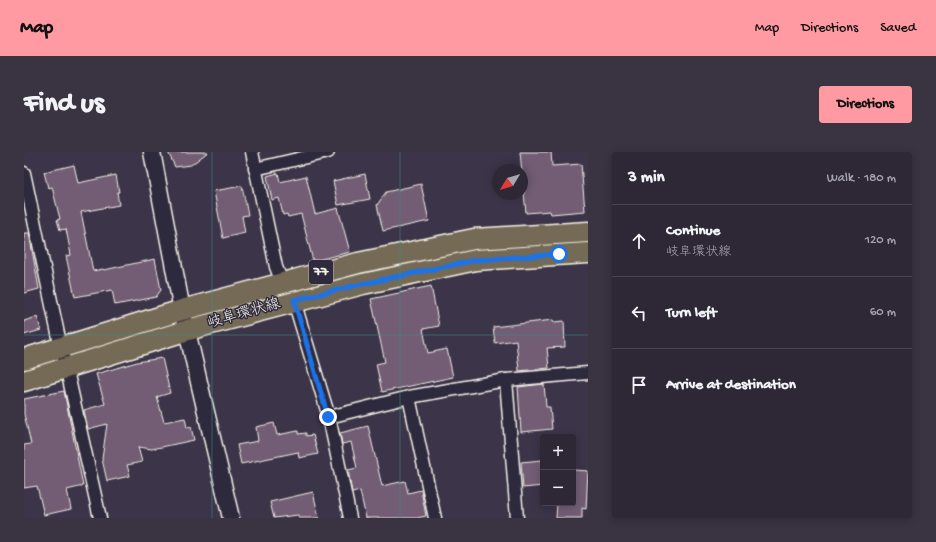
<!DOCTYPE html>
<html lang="en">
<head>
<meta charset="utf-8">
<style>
  body { margin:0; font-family:"Gochi Hand","Klee One",sans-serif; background:#393342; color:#f1f3f6 }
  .controls { position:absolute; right:12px; bottom:12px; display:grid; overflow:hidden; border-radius:4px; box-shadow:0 2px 10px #0003 }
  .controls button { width:36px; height:36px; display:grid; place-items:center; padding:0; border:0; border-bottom:1px solid #484451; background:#2d2736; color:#f1f3f6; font:20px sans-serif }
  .compass { position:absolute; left:468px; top:12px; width:36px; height:36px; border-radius:50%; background:#2d2736; box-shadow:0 2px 10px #0003; rotate:232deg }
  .stop { position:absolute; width:12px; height:12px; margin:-9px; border:3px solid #1a73e8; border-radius:50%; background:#fff }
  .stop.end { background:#1a73e8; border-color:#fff; box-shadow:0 1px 4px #0008 }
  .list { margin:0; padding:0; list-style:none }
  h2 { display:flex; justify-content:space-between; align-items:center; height:52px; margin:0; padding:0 16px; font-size:17px }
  h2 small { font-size:13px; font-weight:400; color:#a7a5ad }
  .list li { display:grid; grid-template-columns:26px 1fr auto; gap:12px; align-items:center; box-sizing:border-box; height:72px; padding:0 16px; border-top:1px solid #484451 }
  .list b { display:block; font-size:15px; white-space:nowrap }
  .list p { margin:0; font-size:13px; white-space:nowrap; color:#a7a5ad }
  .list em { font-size:13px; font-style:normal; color:#a7a5ad }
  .icon { flex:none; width:22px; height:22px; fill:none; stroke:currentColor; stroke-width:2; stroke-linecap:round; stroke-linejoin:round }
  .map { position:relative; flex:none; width:564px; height:366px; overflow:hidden; border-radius:4px }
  header { display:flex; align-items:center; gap:24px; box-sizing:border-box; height:56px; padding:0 20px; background:#ff9aa2; color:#111 }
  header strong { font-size:19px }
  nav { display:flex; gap:22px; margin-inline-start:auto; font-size:14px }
  .intro { display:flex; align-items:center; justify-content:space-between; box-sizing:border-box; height:96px; padding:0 24px }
  h1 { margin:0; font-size:28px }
  .button { padding:10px 18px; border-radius:4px; background:#ff9aa2; color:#111; font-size:14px; font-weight:700 }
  main { display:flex; gap:24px; padding:0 24px }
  aside { flex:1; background:#2d2736; border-radius:4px; box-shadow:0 2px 10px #0003 }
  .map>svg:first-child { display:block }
  .building { fill:#725d74; stroke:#f4f1e8 }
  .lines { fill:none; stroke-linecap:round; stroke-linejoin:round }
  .minor-casing { stroke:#f4f1e8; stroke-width:15 }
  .tertiary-casing { stroke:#f4f1e8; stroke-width:19 }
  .primary-casing { stroke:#f4f1e8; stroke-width:23 }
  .minor { stroke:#2f2a3d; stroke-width:12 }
  .tertiary { stroke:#2f2a3d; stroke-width:16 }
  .primary { stroke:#756a55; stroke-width:20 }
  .route { stroke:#1a73e8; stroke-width:5 }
  .grid { fill:none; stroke:#3d8f86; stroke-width:1; stroke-opacity:0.55 }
  .labels { text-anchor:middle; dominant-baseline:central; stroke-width:3; stroke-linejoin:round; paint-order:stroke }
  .shield { fill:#2f2a3d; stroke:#b9b5b5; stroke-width:1 }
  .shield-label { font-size:14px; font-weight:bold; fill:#f4f1e8 }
  .street-label { font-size:15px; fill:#f4f1e8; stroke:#2f2a3d }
</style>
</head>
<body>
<header>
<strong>Map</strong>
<nav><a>Map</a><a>Directions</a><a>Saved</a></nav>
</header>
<div class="intro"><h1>Find us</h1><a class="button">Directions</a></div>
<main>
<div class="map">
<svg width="564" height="366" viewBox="0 0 564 366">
  <rect width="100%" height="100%" fill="#3c3448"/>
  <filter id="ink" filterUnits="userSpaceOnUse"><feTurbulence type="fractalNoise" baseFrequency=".025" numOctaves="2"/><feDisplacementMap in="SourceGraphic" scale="8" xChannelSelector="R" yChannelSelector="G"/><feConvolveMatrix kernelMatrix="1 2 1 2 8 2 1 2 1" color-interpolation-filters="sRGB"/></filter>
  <g filter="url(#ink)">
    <!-- building -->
    <g class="building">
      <polygon points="144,0 184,0 167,13 151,15"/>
      <polygon points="496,0 527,0 528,14 557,12 561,59 527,62 526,59 502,61"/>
      <polygon points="50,13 54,31 92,23 95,40 93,40 95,53 57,60 69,119 79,117 80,118 131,107 137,138 132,145 91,153 88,138 51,145 42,104 47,103 42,77 36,78 33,68 36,67 28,35 24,36 20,20"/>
      <polygon points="254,21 256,30 282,24 291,62 314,56 326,100 289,109 277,62 264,65 263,62 259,63 255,46 248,48 243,24"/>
      <polygon points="341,22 346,47 314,53 309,29"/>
      <polygon points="397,32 405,69 359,79 353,53 362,40"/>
      <polygon points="218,34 224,63 218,64 221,81 199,86 190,39"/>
      <polygon points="0,81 5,81 15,137 0,141"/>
      <polygon points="407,134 415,174 399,177 404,201 423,197 429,225 358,240 352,212 361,210 347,147"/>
      <polygon points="13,165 17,178 0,183 0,169"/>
      <polygon points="529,168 530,170 540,169 541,195 523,196 525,216 495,219 492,188 471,191 469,175"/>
      <polygon points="138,206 146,241 133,245 140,270 161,266 163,276 167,275 170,288 128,297 114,295 118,310 103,313 106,324 83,329 78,307 83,272 64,277 60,258 81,252 72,222 113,210"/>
      <polygon points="520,232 522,255 526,255 528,277 497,280 494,235"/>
      <polygon points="40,239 59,334 43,338 47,357 20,363 13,334 0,336 0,293 7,292 0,262 0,247"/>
      <polygon points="250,271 253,283 274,279 274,282 282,281 282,284 289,283 294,302 275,306 274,300 217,312 213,293 234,289 232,275"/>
      <polygon points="344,274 358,334 381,329 384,341 397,338 402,364 393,366 342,366 336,339 328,341 324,318 333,316 327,290 318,292 316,281"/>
      <polygon points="518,308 519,334 499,336 497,310"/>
      <polygon points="549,318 564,319 562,357 558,356 558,366 532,366 533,351 549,351"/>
      <polygon points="289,340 295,366 275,366 274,363 250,366 246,350"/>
    </g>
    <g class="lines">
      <!-- minor casing -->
      <g class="minor-casing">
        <g id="minor">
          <polyline points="228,0 252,115 258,130"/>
          <polyline points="231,17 304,0"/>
          <polyline points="0,21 37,196 44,223 76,366"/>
          <polyline points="270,149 305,265 326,366"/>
          <polyline points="482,228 493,366"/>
          <polyline points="385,245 411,366"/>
          <polyline points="305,265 385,245 482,228 564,221"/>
        </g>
      </g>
      <!-- tertiary casing -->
      <g class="tertiary-casing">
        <polyline id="tertiary" points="128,0 158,158 207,366"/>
      </g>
      <!-- primary casing -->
      <g class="primary-casing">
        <g id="primary">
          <polyline points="0,207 158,158 334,111 450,87 564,80"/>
          <polyline points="0,229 164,178 339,132 452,108 564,101"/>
        </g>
      </g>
      <!-- minor -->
      <use href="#minor" class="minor"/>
      <!-- tertiary -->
      <use href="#tertiary" class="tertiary"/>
      <!-- primary -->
      <use href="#primary" class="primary"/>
    </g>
  </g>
  <g class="lines" filter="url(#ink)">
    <!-- route -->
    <polyline class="route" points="304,265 270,148 338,132 452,108 535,102"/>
  </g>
  <!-- grid -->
  <path class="grid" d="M188,0V366M376,0V366M0,183H564"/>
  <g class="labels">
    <!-- shield labels -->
    <rect class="shield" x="285" y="108" width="24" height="24" rx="3"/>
    <g class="shield-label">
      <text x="297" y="120">77</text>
    </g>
    <!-- street labels -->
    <g class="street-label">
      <text transform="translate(220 162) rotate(-16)">岐阜環状線</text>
    </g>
  </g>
</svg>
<div class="controls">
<button>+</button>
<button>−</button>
</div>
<svg class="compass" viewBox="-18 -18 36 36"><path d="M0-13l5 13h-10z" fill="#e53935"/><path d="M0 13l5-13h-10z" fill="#a7a5ad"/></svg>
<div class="stop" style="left:535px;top:102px"></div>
<div class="stop end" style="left:304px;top:265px"></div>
</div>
<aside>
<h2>3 min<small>Walk · 180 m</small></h2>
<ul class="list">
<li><svg class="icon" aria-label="ahead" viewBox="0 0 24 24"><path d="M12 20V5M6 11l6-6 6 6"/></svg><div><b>Continue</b><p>岐阜環状線</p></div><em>120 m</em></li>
<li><svg class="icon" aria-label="left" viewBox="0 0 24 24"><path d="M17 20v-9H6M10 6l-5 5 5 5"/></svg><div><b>Turn left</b></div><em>60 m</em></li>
<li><svg class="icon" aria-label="arrive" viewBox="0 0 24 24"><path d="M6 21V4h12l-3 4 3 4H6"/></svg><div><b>Arrive at destination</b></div></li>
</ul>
</aside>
</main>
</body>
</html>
